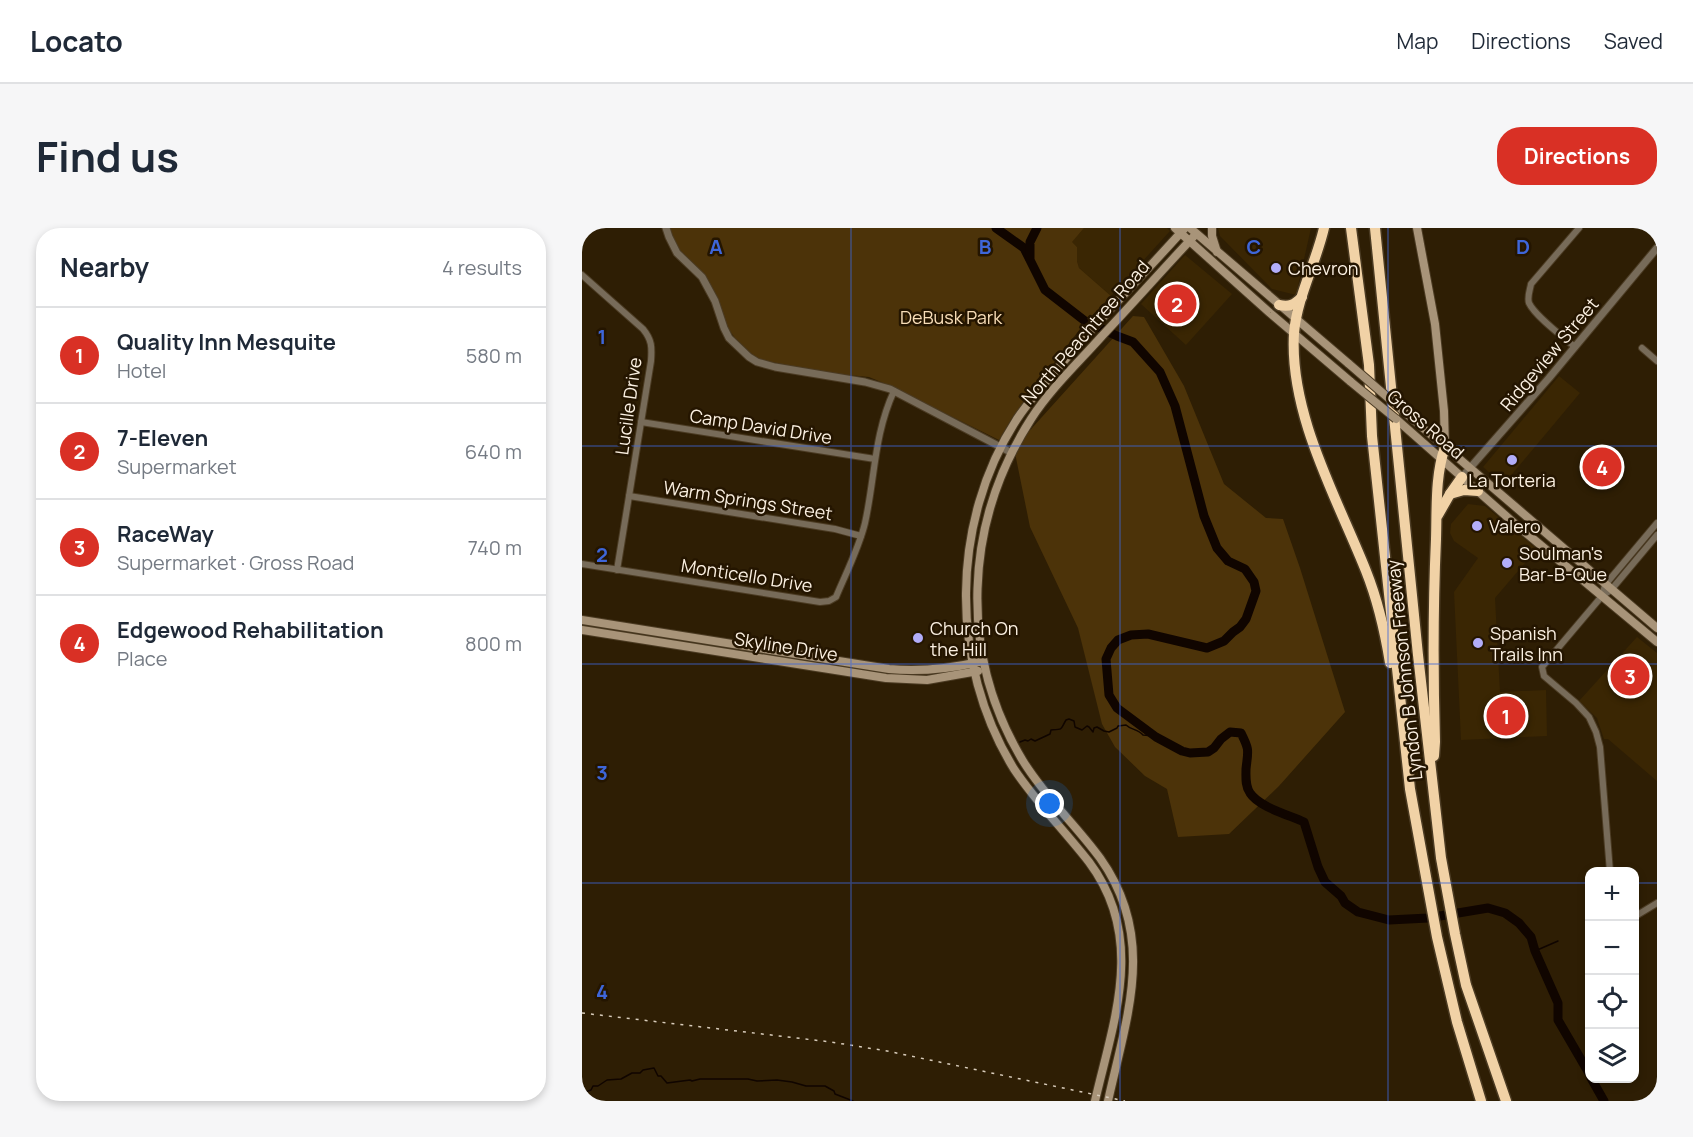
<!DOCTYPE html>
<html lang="en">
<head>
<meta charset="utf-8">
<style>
  body { margin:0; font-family:Manrope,sans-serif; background:#f6f6f7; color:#1f2937 }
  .controls { position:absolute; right:18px; bottom:18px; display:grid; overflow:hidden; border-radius:12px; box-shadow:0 3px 9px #0003 }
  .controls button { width:54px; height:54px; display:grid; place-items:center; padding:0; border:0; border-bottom:2px solid #e0e1e3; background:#fff; color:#1f2937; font:30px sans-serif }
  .you { position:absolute; left:468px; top:576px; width:21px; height:21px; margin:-15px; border:4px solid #fff; border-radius:50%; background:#1a73e8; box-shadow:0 0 0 9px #1a73e833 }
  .badge { display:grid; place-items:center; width:39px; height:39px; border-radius:50%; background:#d93025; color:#fff; font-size:20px; font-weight:700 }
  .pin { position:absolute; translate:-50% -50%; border:3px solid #fff; box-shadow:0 2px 6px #0006 }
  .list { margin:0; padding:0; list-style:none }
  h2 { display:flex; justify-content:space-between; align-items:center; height:78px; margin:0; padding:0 24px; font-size:26px }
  h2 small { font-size:20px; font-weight:400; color:#747a83 }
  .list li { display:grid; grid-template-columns:39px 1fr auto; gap:18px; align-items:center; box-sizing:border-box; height:96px; padding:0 24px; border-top:2px solid #e0e1e3 }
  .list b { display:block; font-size:22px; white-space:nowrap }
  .list p { margin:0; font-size:20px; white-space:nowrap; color:#747a83 }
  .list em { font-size:20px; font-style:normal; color:#747a83 }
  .icon { flex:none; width:33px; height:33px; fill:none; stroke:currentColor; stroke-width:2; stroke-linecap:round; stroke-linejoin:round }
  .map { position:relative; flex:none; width:1075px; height:873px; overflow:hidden; border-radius:24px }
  header { display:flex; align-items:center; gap:36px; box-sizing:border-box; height:84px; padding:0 30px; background:#fff; border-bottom:2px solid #e0e1e3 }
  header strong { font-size:28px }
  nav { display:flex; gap:33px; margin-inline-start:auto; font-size:21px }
  .intro { display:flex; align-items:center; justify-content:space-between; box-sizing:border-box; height:144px; padding:0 36px }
  h1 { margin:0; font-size:42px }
  .button { padding:15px 27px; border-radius:24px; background:#d93025; color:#fff; font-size:21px; font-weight:700 }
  main { display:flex; gap:36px; padding:0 36px }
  aside { flex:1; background:#fff; border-radius:24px; box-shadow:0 3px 9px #0003 }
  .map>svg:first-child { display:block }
  .built { fill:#3a2603 }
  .green { fill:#4c3309 }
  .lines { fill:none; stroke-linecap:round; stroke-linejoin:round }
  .stream { stroke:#100500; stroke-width:1.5 }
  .river { stroke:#100500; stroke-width:9 }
  .minor-casing { stroke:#4b3b23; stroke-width:8 }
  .tertiary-casing { stroke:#4b3b23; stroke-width:9 }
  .secondary-casing { stroke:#4b3b23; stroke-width:10 }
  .motorway-casing { stroke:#4b3b23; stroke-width:13 }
  .minor { stroke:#776b59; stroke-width:6 }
  .tertiary { stroke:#776b59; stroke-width:7 }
  .secondary { stroke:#a89479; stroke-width:8 }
  .motorway { stroke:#f1d2a6; stroke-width:10 }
  .rail { stroke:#d8ccbb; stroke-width:1.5; stroke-dasharray:3 6; stroke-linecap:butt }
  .secondary-bridge-casing { stroke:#4b3b23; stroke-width:10; stroke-linecap:butt }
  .secondary-bridge { stroke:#a89479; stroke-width:8 }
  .grid { fill:none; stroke:#3e66d9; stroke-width:1.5; stroke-opacity:0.55 }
  .poi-dot { fill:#b2adf9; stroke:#241500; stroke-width:2 }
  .labels { text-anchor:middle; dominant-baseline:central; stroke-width:5; stroke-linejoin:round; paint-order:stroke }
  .poi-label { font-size:18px; fill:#fbf0e1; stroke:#241500; text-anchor:start }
  .park-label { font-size:18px; fill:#f8ddb7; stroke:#241500 }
  .street-label { font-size:18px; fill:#fbf0e1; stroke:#241500 }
  .grid-label { font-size:20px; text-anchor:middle; font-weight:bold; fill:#3e66d9; stroke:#241500; stroke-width:5; stroke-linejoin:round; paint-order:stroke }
</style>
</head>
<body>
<header>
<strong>Locato</strong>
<nav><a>Map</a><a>Directions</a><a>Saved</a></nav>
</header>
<div class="intro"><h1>Find us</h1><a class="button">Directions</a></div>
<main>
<aside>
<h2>Nearby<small>4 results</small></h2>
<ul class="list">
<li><span class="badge">1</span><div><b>Quality Inn Mesquite</b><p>Hotel</p></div><em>580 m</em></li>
<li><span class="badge">2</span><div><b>7-Eleven</b><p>Supermarket</p></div><em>640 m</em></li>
<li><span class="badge">3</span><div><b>RaceWay</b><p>Supermarket · Gross Road</p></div><em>740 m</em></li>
<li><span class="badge">4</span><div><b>Edgewood Rehabilitation</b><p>Place</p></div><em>800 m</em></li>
</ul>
</aside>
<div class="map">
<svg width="1075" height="873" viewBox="0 0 1075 873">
  <rect width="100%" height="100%" fill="#2e1e04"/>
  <!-- built -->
  <g class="built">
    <polygon points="502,0 585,0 588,3 529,68 497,40 495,33 495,19 489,14"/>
    <polygon points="636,0 729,0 714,67 690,61 638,8"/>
    <polygon points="603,27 650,66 604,117 559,76"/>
    <polygon points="977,148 998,165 921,257 901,239"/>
    <polygon points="886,276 903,278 955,321 913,370 918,464 964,462 965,508 879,512 872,364 896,330 872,313 868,305 869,296"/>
    <polygon points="1055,409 1075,425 1075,553 1026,511 1022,511 1015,490 997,473"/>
  </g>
  <!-- green -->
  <g class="green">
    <polygon points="87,0 502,0 490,14 495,19 495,33 497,40 529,68 501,97 430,190 417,212 304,156 287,149 245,145 175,131 153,110 143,96 130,60 124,50 98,25 91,15"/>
    <polygon points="551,88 562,89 602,158 642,256 684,290 701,291 718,340 763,484 697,558 647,606 596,609 585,561 563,548 533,519 520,496 496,400 448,299 432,220"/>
  </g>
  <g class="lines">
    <!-- stream -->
    <g class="stream">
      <path d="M438,514L443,512L446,513L449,511L453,513L468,506L469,502C482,501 478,502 484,492L487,491L492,493L493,499L500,502L505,498L507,499L511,504L512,500L515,499L522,503L527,504L535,500L536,498L544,497C549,502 556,501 561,507L572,508"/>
      <polyline points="953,723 976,713"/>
      <polyline points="0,865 9,862 11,858 16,858 25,852 39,851 50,845 58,845 61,842 72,840 76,848 79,848 85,855 108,852 110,853 118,851 166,851 175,853 195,852 210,854 224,858 243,858 252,863 253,866 271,873"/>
    </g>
    <!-- river -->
    <g class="river">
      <polyline points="414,0 442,20 447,30"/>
      <path d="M455,0L448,14V32L463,62L503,93L535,108L551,114L578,144L593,178L622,288L635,320L646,333L663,341L672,354L674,363L664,391L658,399L651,404L642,413L625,420L566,406L549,407L536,412L529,420L524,431L527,467L535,480L574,509L600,523L608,525L626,524L632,520L639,511L648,504L659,505C668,523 666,522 664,541C664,549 663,558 668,565C677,579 707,587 722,594L736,639L743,654L759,668L763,675L776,684L807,692L846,690L906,680L923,685L937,695L949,709L953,723L976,775V792L1008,847"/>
      <polyline points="1009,850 1022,873"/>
    </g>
    <!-- minor casing -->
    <g class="minor-casing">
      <g id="minor">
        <path d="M0,47L61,101C70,112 70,119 69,133L35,342"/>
        <path d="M993,119C981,109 953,88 947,75C945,69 948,62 949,56L997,0"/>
        <polyline points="1060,120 1075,133"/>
        <polyline points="59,194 293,231"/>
        <polyline points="47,268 253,301 279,308"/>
        <path d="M0,336L238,374L247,373L254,369C264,345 277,320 283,295C293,250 292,206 312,163"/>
        <polyline points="1020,368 1023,357 1075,295"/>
        <polyline points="1028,644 1018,519 1014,504 1007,489 994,475 962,448 960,439 1020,368 1029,362 1075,307"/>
        <polyline points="1052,689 1075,675"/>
      </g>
    </g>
    <!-- tertiary casing -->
    <g class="tertiary-casing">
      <g id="tertiary">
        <polyline points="84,0 87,9 95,25 120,49 133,73 142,100 147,110 167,129 175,134 193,139 283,154 308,161 430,225"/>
        <polyline points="880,249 967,150 1075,20"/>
      </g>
    </g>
    <!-- secondary casing -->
    <g class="secondary-casing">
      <g id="secondary">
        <polyline points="593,0 688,85 769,154"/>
        <polyline points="608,0 767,136"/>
        <polyline points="630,0 630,8 635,24"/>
        <polyline points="835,0 853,96 862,183 863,219"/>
        <polyline points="814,191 932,295 1075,414"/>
        <polyline points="833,193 1075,400"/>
        <path d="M0,392L307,441C338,444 366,441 397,434"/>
        <polyline points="0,402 304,450 345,452 396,443"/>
        <path d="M513,873C532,791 564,710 507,634C482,602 454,574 432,541C367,436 368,294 435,191C451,167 471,146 489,125C526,83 565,42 603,0"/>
        <path d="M526,873C545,787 575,710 518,630C494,597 463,569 441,533C376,426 382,295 449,191C469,160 496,135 520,108C552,74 582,40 614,6"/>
      </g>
    </g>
    <!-- motorway casing -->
    <g class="motorway-casing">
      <g id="motorway">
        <path d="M742,0C734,35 715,69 712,105C707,186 755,270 784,343C796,373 803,404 808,435"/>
        <polyline points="769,0 787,137 790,208 828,561 855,709 875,794 899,873"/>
        <polyline points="793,0 836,427 859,630 873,706 884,757 924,873"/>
        <path d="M697,77C708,79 712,77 720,69"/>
        <polyline points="868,266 882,262 896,263"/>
        <polyline points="856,287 868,266 880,249"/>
        <path d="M852,528L853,514C851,446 851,378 854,311C855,280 853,248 863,219"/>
      </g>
    </g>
    <!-- minor -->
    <use href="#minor" class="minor"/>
    <!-- tertiary -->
    <use href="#tertiary" class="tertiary"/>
    <!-- secondary -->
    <use href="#secondary" class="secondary"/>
    <!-- motorway -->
    <use href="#motorway" class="motorway"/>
    <!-- rail -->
    <polyline class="rail" points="0,785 249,814 305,823 543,873"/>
    <!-- secondary-bridge casing -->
    <g class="secondary-bridge-casing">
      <g id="secondary-bridge">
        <polyline points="767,136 833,193"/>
        <polyline points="769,154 814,191"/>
      </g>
    </g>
    <!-- secondary-bridge -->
    <use href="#secondary-bridge" class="secondary-bridge"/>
  </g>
  <!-- grid -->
  <path class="grid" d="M269,0V873M538,0V873M806,0V873M0,218H1075M0,436H1075M0,655H1008M1052,655H1075"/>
  <!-- markers -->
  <g class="poi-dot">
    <circle cx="694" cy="40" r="6"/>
    <circle cx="930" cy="232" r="6"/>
    <circle cx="895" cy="298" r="6"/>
    <circle cx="925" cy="335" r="6"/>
    <circle cx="336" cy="410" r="6"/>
    <circle cx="896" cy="415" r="6"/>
  </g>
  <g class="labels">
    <!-- poi labels -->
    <g class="poi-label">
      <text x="706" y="40">Chevron</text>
      <text x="930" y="252" text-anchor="middle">La Torteria</text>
      <text x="907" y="298">Valero</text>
      <text x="937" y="325">Soulman's<tspan x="937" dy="21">Bar-B-Que</tspan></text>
      <text x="348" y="400">Church On<tspan x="348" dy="21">the Hill</tspan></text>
      <text x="908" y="405">Spanish<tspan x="908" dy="21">Trails Inn</tspan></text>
    </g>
    <!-- park labels -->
    <g class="park-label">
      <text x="369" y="89">DeBusk Park</text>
    </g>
    <!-- street labels -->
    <g class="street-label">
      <text transform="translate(503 104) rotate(-49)">North Peachtree Road</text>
      <text transform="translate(967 126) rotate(-50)">Ridgeview Street</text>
      <text transform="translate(46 178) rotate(-82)">Lucille Drive</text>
      <text transform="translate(844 196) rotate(41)">Gross Road</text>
      <text transform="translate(179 198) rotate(9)">Camp David Drive</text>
      <text transform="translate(166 272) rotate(9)">Warm Springs Street</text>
      <text transform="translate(165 347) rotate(9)">Monticello Drive</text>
      <text transform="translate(204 418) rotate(9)">Skyline Drive</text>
      <text transform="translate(822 442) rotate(-96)">Lyndon B Johnson Freeway</text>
    </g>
  </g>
  <g class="grid-label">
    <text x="134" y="26">A</text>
    <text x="403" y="26">B</text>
    <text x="672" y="26">C</text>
    <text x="941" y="26">D</text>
    <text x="20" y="116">1</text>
    <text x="20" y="334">2</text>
    <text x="20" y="552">3</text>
    <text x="20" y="771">4</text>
  </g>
</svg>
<div class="controls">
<button>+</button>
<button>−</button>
<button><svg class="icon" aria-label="locate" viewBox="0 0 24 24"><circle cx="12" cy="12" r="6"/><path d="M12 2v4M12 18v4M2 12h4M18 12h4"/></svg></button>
<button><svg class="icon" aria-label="layers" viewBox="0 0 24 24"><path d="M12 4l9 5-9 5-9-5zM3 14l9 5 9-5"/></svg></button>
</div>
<div class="you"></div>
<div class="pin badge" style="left:924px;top:488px">1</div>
<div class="pin badge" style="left:595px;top:76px">2</div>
<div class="pin badge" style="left:1048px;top:448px">3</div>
<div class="pin badge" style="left:1020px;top:239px">4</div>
</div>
</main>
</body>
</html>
